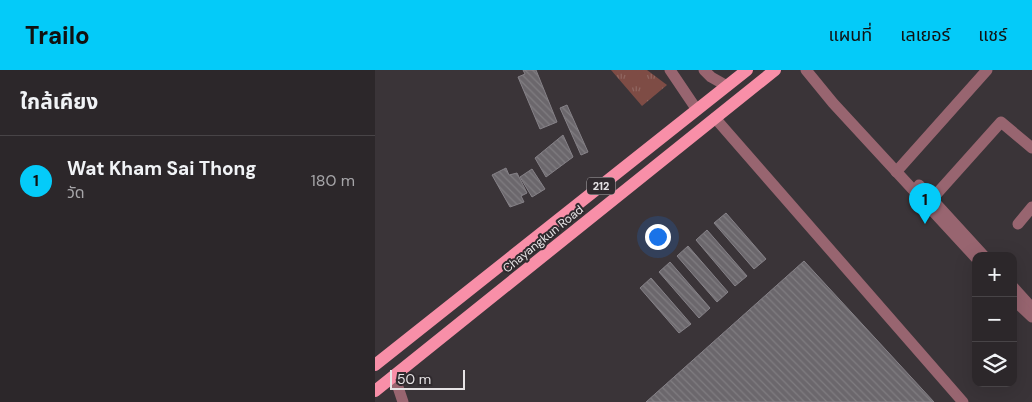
<!DOCTYPE html>
<html lang="th">
<head>
<meta charset="utf-8">
<style>
  body { margin:0; font-family:"DM Sans","Noto Sans Thai",sans-serif; background:#342f32; color:#f1f3f6 }
  .controls { position:absolute; right:15px; bottom:15px; display:grid; overflow:hidden; border-radius:10px; box-shadow:0 5px 20px #0002 }
  .controls button { width:45px; height:45px; display:grid; place-items:center; padding:0; border:0; border-bottom:1px solid #484447; background:#2c272a; color:#f1f3f6; font:25px sans-serif }
  .scale { position:absolute; left:15px; bottom:12px; width:75px; box-sizing:border-box; padding-left:5px; border:2px solid #e6e3e5; border-top:0; font-size:14px; line-height:18px; white-space:nowrap; color:#e6e3e5; -webkit-text-stroke:4px #302a2e; paint-order:stroke }
  .you { position:absolute; left:282px; top:166px; width:18px; height:18px; margin:-12px; border:4px solid #fff; border-radius:50%; background:#1a73e8; box-shadow:0 0 0 8px #1a73e833 }
  .badge { display:grid; place-items:center; width:32px; height:32px; border-radius:50%; background:#04cbf9; color:#111; font-size:16px; font-weight:700 }
  .pin { position:absolute; translate:-50% -41px; filter:drop-shadow(0 1px 2px #0008) }
  .pin::after { content:''; position:absolute; top:26px; width:18px; height:15px; background:inherit; clip-path:polygon(0 0,100% 0,50% 100%) }
  .list { margin:0; padding:0; list-style:none }
  h2 { display:flex; justify-content:space-between; align-items:center; height:65px; margin:0; padding:0 20px; font-size:21px }
  h2 small { font-size:16px; font-weight:400; color:#a6a5a8 }
  .list li { display:grid; grid-template-columns:32px 1fr auto; gap:15px; align-items:center; box-sizing:border-box; height:90px; padding:0 20px; border-top:1px solid #484447 }
  .list b { display:block; font-size:19px; white-space:nowrap }
  .list p { margin:0; font-size:16px; white-space:nowrap; color:#a6a5a8 }
  .list em { font-size:16px; font-style:normal; color:#a6a5a8 }
  .icon { flex:none; width:28px; height:28px; fill:none; stroke:currentColor; stroke-width:2; stroke-linecap:round; stroke-linejoin:round }
  .map { position:relative; flex:none; width:657px; height:332px; overflow:hidden }
  header { display:flex; align-items:center; gap:30px; box-sizing:border-box; height:70px; padding:0 25px; background:#04cbf9; color:#111 }
  header strong { font-size:24px }
  nav { display:flex; gap:28px; margin-inline-start:auto; font-size:18px }
  main { display:flex }
  aside { flex:1; background:#2c272a }
  .map>svg:first-child { display:block }
  .grass { fill:url(#grass-tufts) }
  .building { fill:url(#building-back-hatch); stroke:#868288 }
  .lines { fill:none; stroke-linecap:round; stroke-linejoin:round }
  .minor { stroke:#986570; stroke-width:11 }
  .major { stroke:#f88fa8; stroke-width:12 }
  .labels { text-anchor:middle; dominant-baseline:central; stroke-width:4; stroke-linejoin:round; paint-order:stroke }
  .shield { fill:#302a2e; stroke:#afacae; stroke-width:1 }
  .shield-label { font-size:11px; font-weight:bold; fill:#e6e3e5 }
  .street-label { font-size:12px; fill:#e6e3e5; stroke:#302a2e }
</style>
</head>
<body>
<header>
<strong>Trailo</strong>
<nav><a>แผนที่</a><a>เลเยอร์</a><a>แชร์</a></nav>
</header>
<main>
<aside>
<h2>ใกล้เคียง<small></small></h2>
<ul class="list">
<li><span class="badge">1</span><div><b>Wat Kham Sai Thong</b><p>วัด</p></div><em>180 m</em></li>
</ul>
</aside>
<div class="map">
<svg width="657" height="332" viewBox="0 0 657 332">
  <defs>
    <pattern id="grass-tufts" width="24" height="20" patternUnits="userSpaceOnUse" patternTransform="scale(1.25)"><rect width="24" height="20" fill="#7e4c45"/><path d="M3 7l-1-3M5 7V3M7 7l1-3M15 17l-1-3M17 17v-4M19 17l1-3" fill="none" stroke="#906660"/></pattern>
    <pattern id="building-back-hatch" width="6" height="6" patternUnits="userSpaceOnUse" patternTransform="scale(1.25)"><rect width="6" height="6" fill="#6b676c"/><path d="M-1 5l2 2M0 0l6 6M5-1l2 2" fill="none" stroke="#807d81"/></pattern>
  </defs>
  <rect width="100%" height="100%" fill="#3a3438"/>
  <!-- grass -->
  <polygon class="grass" points="236,0 272,0 292,15 267,36"/>
  <!-- building -->
  <g class="building">
    <polygon points="148,0 161,0 182,52 165,59 143,7 150,4"/>
    <polygon points="192,35 213,82 206,85 185,38"/>
    <polygon points="188,65 198,87 171,107 160,88"/>
    <polygon points="131,98 134,105 142,103 152,123 146,126 149,132 135,137 117,105"/>
    <polygon points="157,99 170,119 157,127 145,107"/>
    <polygon points="351,143 391,189 379,199 339,153"/>
    <polygon points="332,160 372,206 360,216 321,170"/>
    <polygon points="313,176 353,222 342,232 302,186"/>
    <polygon points="429,191 559,332 271,332"/>
    <polygon points="295,192 335,238 324,248 284,202"/>
    <polygon points="276,208 316,254 304,263 265,218"/>
  </g>
  <g class="lines">
    <!-- minor -->
    <g class="minor">
      <polyline points="295,0 322,40"/>
      <polyline points="329,0 336,7 352,16"/>
      <polyline points="431,0 458,33 601,188"/>
      <polyline points="340,48 588,332"/>
      <polyline points="521,102 612,0"/>
      <polyline points="544,115 609,186"/>
      <polyline points="557,129 626,52 657,78"/>
      <polyline points="643,154 657,137"/>
      <polyline points="638,217 657,238"/>
      <polyline points="638,229 657,247"/>
      <polyline points="16,308 23,317 28,332"/>
    </g>
    <!-- major -->
    <g class="major">
      <polyline points="0,295 372,0"/>
      <polyline points="0,321 400,0"/>
    </g>
  </g>
  <g class="labels">
    <!-- shield labels -->
    <rect class="shield" x="212" y="107.5" width="28" height="17" rx="4"/>
    <g class="shield-label">
      <text x="226" y="116">212</text>
    </g>
    <!-- street labels -->
    <g class="street-label">
      <text transform="translate(168 169) rotate(-39)">Chayangkun Road</text>
    </g>
  </g>
</svg>
<div class="controls">
<button>+</button>
<button>−</button>
<button><svg class="icon" aria-label="layers" viewBox="0 0 24 24"><path d="M12 4l9 5-9 5-9-5zM3 14l9 5 9-5"/></svg></button>
</div>
<div class="scale">50 m</div>
<div class="you"></div>
<div class="pin badge" style="left:550px;top:154px">1</div>
</div>
</main>
</body>
</html>
